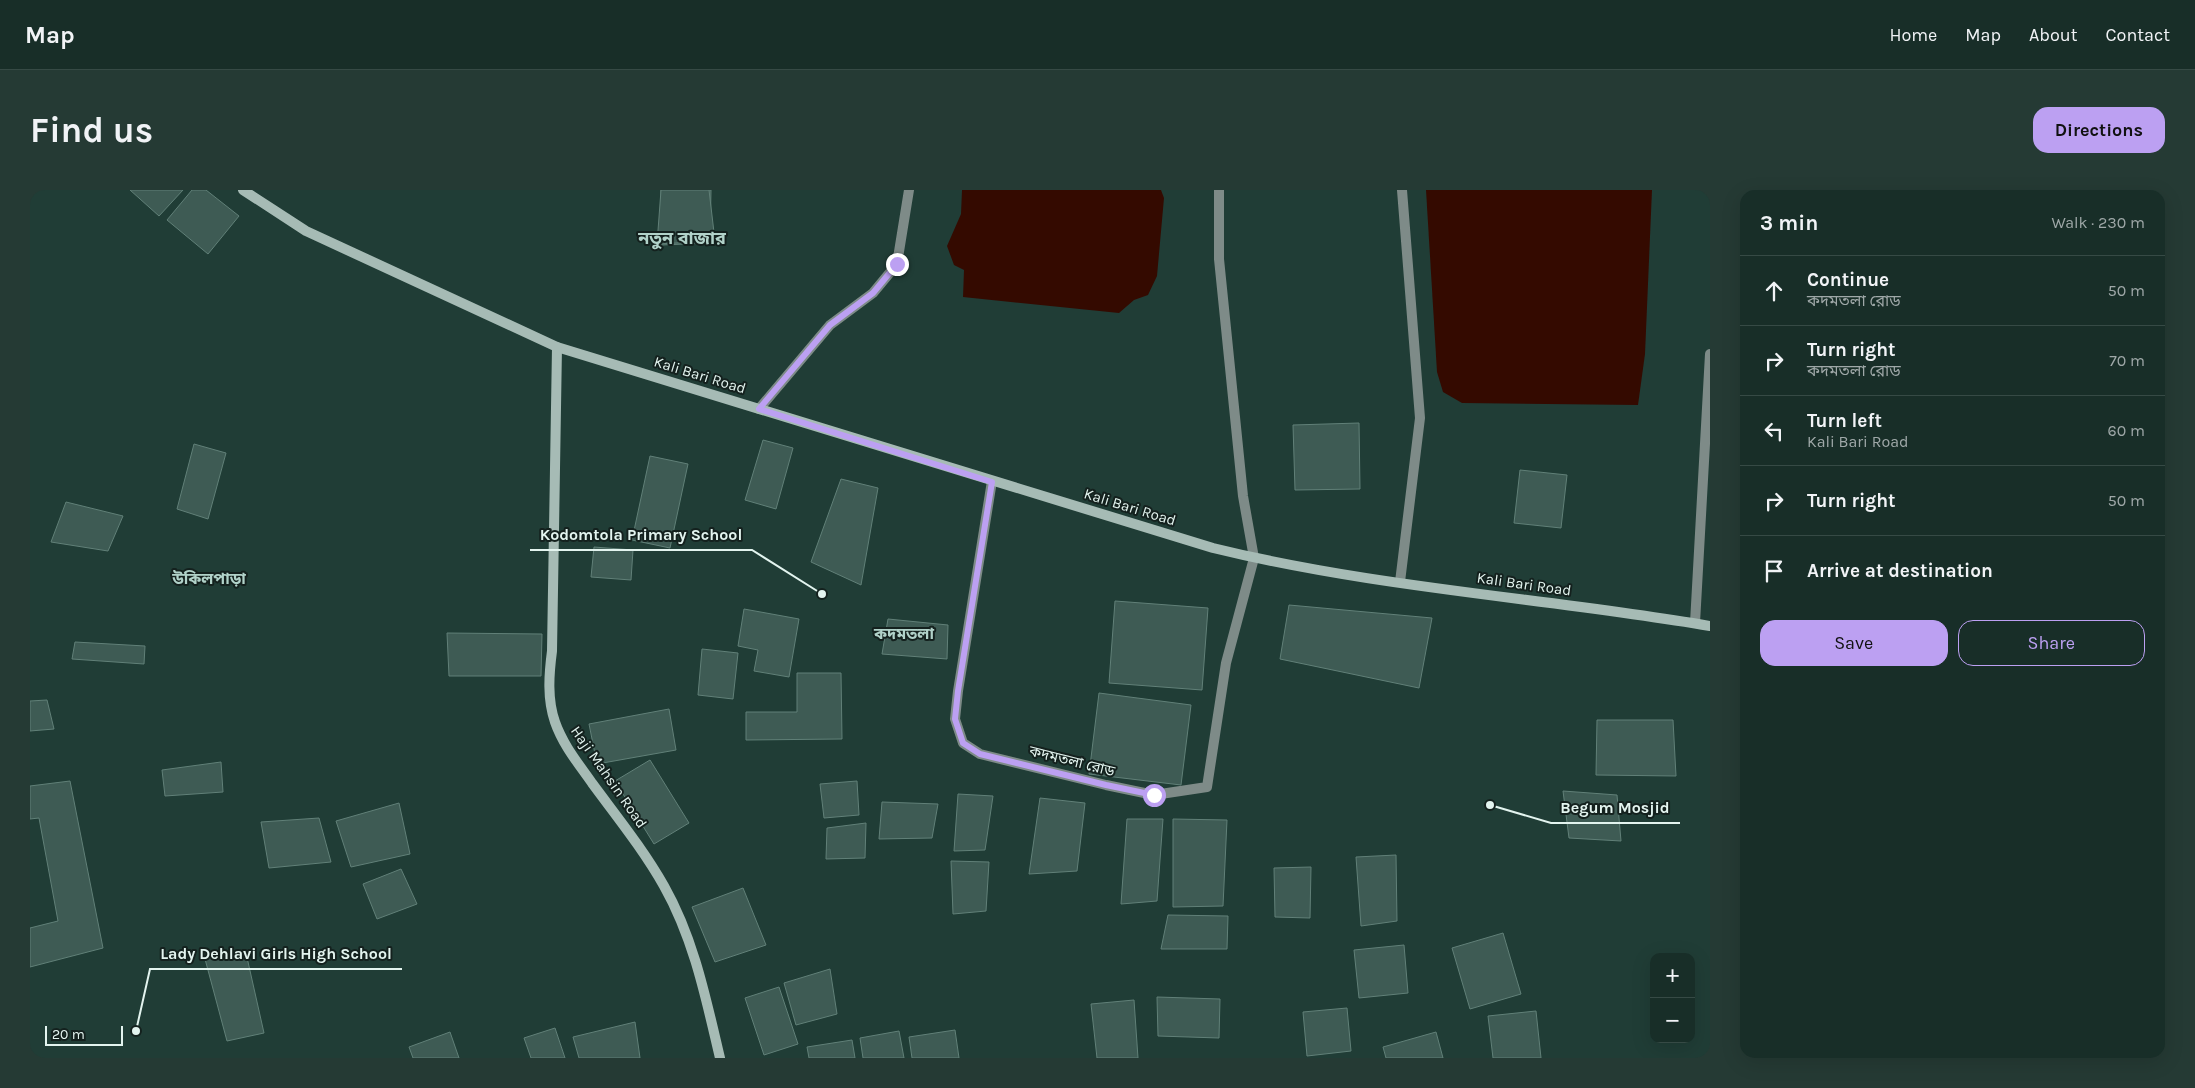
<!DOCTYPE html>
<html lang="en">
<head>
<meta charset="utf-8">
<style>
  body { margin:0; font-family:Karla,"Noto Sans Bengali",sans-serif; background:#253a34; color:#f1f3f6 }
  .controls { position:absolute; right:15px; bottom:15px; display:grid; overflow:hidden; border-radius:10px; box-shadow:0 5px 20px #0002 }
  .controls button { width:45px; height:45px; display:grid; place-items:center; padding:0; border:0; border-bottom:1px solid #364a45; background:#182e28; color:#f1f3f6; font:25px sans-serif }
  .scale { position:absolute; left:15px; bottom:12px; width:78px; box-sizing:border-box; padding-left:5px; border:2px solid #e3f4ef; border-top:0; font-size:14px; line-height:18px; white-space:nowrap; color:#e3f4ef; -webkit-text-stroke:4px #14211e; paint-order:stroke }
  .stop { position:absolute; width:15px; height:15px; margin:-11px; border:4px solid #bca0f2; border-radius:50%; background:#fff }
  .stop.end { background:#bca0f2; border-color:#fff; box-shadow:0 1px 5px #0008 }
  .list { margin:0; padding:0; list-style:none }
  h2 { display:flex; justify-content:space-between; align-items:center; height:65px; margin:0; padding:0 20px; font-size:21px }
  h2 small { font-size:16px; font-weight:400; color:#9fa8a8 }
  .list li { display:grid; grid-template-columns:32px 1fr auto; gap:15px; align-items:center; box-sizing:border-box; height:70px; padding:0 20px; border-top:1px solid #364a45 }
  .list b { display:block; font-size:19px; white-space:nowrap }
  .list p { margin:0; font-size:16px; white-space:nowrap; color:#9fa8a8 }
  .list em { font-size:16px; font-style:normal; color:#9fa8a8 }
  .actions { display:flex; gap:10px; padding:15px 20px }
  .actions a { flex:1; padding:11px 0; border:1px solid #bca0f2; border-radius:15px; text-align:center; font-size:18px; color:#bca0f2 }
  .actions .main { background:#bca0f2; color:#111 }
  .icon { flex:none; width:28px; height:28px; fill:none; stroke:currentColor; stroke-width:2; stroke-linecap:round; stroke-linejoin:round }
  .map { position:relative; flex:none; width:1680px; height:868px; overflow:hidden; border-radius:15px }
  header { display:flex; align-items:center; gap:30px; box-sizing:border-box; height:70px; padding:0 25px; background:#182e28; border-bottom:1px solid #364a45 }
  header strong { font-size:24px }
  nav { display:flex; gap:28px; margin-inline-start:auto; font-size:18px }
  .intro { display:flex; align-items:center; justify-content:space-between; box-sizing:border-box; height:120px; padding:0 30px }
  h1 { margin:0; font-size:35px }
  .button { padding:12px 22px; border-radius:15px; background:#bca0f2; color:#111; font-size:18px; font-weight:700 }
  main { display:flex; gap:30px; padding:0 30px }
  aside { flex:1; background:#182e28; border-radius:15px; box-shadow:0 5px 20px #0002 }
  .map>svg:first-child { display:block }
  .water { fill:#340a00 }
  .building { fill:#3e5b54; stroke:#618078 }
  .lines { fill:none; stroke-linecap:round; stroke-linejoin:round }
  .service { stroke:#7e8b88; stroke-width:10 }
  .minor { stroke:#7e8b88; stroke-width:10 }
  .secondary { stroke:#a6bbb5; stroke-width:10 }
  .route { stroke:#bca0f2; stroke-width:6 }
  .labels { text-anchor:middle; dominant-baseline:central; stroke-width:4; stroke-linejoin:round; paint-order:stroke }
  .street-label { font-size:15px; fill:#e3f4ef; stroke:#14211e }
  .neighbourhood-label { font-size:16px; font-weight:bold; fill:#b1d2c9; stroke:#14211e }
  .quarter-label { font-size:18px; font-weight:bold; fill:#b1d2c9; stroke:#14211e }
  .leader { fill:none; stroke:#e3f4ef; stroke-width:2 }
  .callout-dot { fill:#e3f4ef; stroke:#14211e; stroke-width:2 }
  .callout-label { font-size:16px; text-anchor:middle; font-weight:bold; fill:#e3f4ef; stroke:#14211e; stroke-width:4; stroke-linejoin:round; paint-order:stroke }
</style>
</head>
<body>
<header>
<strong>Map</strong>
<nav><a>Home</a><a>Map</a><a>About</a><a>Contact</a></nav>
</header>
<div class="intro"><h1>Find us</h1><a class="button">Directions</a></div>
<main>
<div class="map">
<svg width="1680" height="868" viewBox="0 0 1680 868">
  <rect width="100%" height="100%" fill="#203d36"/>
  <!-- water -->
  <g class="water">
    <polygon points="932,0 1131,0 1134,8 1127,86 1118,105 1104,110 1089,123 933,107 934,80 924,75 917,56 931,24"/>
    <polygon points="1396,0 1622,0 1615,164 1608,215 1432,213 1413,202 1407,182"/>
  </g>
  <!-- building -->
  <g class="building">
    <polygon points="100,0 153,0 129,26"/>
    <polygon points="162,0 176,0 209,26 178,64 137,30"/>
    <polygon points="631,0 681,0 680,53 631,55"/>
    <polygon points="631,0 679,0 685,51 627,54"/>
    <polygon points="1329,233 1330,299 1265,300 1263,235"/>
    <polygon points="733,250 763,258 746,319 715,310"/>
    <polygon points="164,254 196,263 178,329 147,319"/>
    <polygon points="620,266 658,274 640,358 602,350"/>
    <polygon points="1490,280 1537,285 1531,338 1484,333"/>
    <polygon points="811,289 848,298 831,395 781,372"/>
    <polygon points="36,312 93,326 78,361 21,352"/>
    <polygon points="564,357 603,360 601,390 561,387"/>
    <polygon points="1085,411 1178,418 1172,500 1079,493"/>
    <polygon points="1259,415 1402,428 1389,498 1250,469"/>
    <polygon points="714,419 769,429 759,487 724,481 728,460 708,456"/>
    <polygon points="858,429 918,435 917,469 852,464"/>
    <polygon points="417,443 512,444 511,486 419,486"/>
    <polygon points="45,452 115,456 114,474 42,469"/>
    <polygon points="672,459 708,463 703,509 668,505"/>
    <polygon points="767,483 811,483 812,549 716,550 716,522 767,522"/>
    <polygon points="1069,503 1161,515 1151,595 1059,584"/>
    <polygon points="17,510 24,539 0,541 0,511"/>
    <polygon points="639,519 646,560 567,574 559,534"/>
    <polygon points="1567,530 1643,530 1646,586 1566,585"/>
    <polygon points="620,570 659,633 624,654 585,591"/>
    <polygon points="191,572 193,602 135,606 132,580"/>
    <polygon points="40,591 73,758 0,777 0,738 28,731 9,628 0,629 0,596"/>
    <polygon points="827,591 829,625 794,628 790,594"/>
    <polygon points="1533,601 1587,605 1591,651 1539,648"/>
    <polygon points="928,604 963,606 955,660 924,661"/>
    <polygon points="1010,608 1055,613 1047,681 999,684"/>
    <polygon points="852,612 908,614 902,648 849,649"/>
    <polygon points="369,613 380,664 321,677 306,631"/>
    <polygon points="289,628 301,672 239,678 231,632"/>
    <polygon points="1097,629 1133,629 1127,711 1091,714"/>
    <polygon points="1143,629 1197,630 1193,716 1143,717"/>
    <polygon points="836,633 835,668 796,669 797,638"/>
    <polygon points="1366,665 1367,731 1331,736 1326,667"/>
    <polygon points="921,671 959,672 956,721 923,724"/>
    <polygon points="1281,677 1280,728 1245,727 1244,678"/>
    <polygon points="371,679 387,714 347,729 333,694"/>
    <polygon points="713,698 736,755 685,772 662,717"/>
    <polygon points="1138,725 1198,726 1197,759 1131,759"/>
    <polygon points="1473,743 1491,804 1440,819 1422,758"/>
    <polygon points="1374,755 1378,803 1329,808 1324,760"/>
    <polygon points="216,763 234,843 197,851 175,769"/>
    <polygon points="800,779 807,824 766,835 754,793"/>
    <polygon points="749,797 768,854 734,865 715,808"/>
    <polygon points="1127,807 1190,809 1189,848 1128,846"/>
    <polygon points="1104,810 1108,868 1067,868 1061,814"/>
    <polygon points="1317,818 1321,861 1277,866 1273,822"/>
    <polygon points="1506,821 1511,868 1463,868 1458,826"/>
    <polygon points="605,832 610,868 549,868 543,847"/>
    <polygon points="525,838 535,868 501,868 494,848"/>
    <polygon points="925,840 929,868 882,868 879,847"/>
    <polygon points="869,841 874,868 833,868 830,848"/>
    <polygon points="420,842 429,868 383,868 379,857"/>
    <polygon points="1406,842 1413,868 1356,868 1353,857"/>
    <polygon points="822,850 825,868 779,868 777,857"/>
  </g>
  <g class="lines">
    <!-- service -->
    <polyline class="service" points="729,219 800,135 843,103 867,74 879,0"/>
    <!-- minor -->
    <g class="minor">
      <polyline points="962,291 928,501 925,529 933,553 950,564 1076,595 1124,605 1177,597 1196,473 1224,368 1213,306 1189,69 1189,0"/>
      <polyline points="1370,392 1390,228 1372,0"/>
      <polyline points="1665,433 1680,164"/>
    </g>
    <!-- secondary -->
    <g class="secondary">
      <path d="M213,0L276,41L527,157L1183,358C1346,398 1515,408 1680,436"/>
      <path d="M527,157L522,461C519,484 517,509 525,532C533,555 548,573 562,593C587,627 613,659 634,696C664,749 676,809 690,868"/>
    </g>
  </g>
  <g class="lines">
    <!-- route -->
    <polyline class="route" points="867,74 843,103 800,135 729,219 962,292 928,501 925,529 933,553 950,564 1076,595 1124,605"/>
  </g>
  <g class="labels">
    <!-- street labels -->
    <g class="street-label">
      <text transform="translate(670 185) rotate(17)">Kali Bari Road</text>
      <text transform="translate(1100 317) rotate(17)">Kali Bari Road</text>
      <text transform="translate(1494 394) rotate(8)">Kali Bari Road</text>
      <text transform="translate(1042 571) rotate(14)">কদমতলা রোড</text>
      <text transform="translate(579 587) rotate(55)">Haji Mahsin Road</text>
    </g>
    <!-- neighbourhood labels -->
    <g class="neighbourhood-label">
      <text x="179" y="388">উকিলপাড়া</text>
      <text x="874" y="443">কদমতলা</text>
    </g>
    <!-- quarter labels -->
    <g class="quarter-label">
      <text x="652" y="48">নতুন বাজার</text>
    </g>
  </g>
  <!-- callouts -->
  <path class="leader" d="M792 404L722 360H500M1460 615L1521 633H1650M106 841L120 779H372"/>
  <g class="callout-dot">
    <circle cx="792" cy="404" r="5"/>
    <circle cx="1460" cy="615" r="5"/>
    <circle cx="106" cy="841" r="5"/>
  </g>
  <g class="callout-label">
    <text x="611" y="350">Kodomtola Primary School</text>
    <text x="1585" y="623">Begum Mosjid</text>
    <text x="246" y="769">Lady Dehlavi Girls High School</text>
  </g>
</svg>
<div class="controls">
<button>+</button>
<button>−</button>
</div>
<div class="scale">20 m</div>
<div class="stop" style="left:1124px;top:605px"></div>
<div class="stop end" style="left:867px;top:74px"></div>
</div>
<aside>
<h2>3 min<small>Walk · 230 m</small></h2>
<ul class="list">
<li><svg class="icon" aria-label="ahead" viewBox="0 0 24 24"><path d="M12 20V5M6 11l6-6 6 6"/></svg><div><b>Continue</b><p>কদমতলা রোড</p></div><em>50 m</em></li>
<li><svg class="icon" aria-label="right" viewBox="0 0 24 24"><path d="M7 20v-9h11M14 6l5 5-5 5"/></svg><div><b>Turn right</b><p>কদমতলা রোড</p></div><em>70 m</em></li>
<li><svg class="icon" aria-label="left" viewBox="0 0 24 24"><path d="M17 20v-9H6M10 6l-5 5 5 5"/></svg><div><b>Turn left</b><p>Kali Bari Road</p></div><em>60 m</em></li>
<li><svg class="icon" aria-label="right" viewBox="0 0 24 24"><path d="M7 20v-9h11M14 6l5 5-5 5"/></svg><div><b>Turn right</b></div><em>50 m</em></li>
<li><svg class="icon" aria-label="arrive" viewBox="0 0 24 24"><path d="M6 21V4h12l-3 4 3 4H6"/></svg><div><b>Arrive at destination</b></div></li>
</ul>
<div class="actions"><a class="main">Save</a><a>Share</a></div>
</aside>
</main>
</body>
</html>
